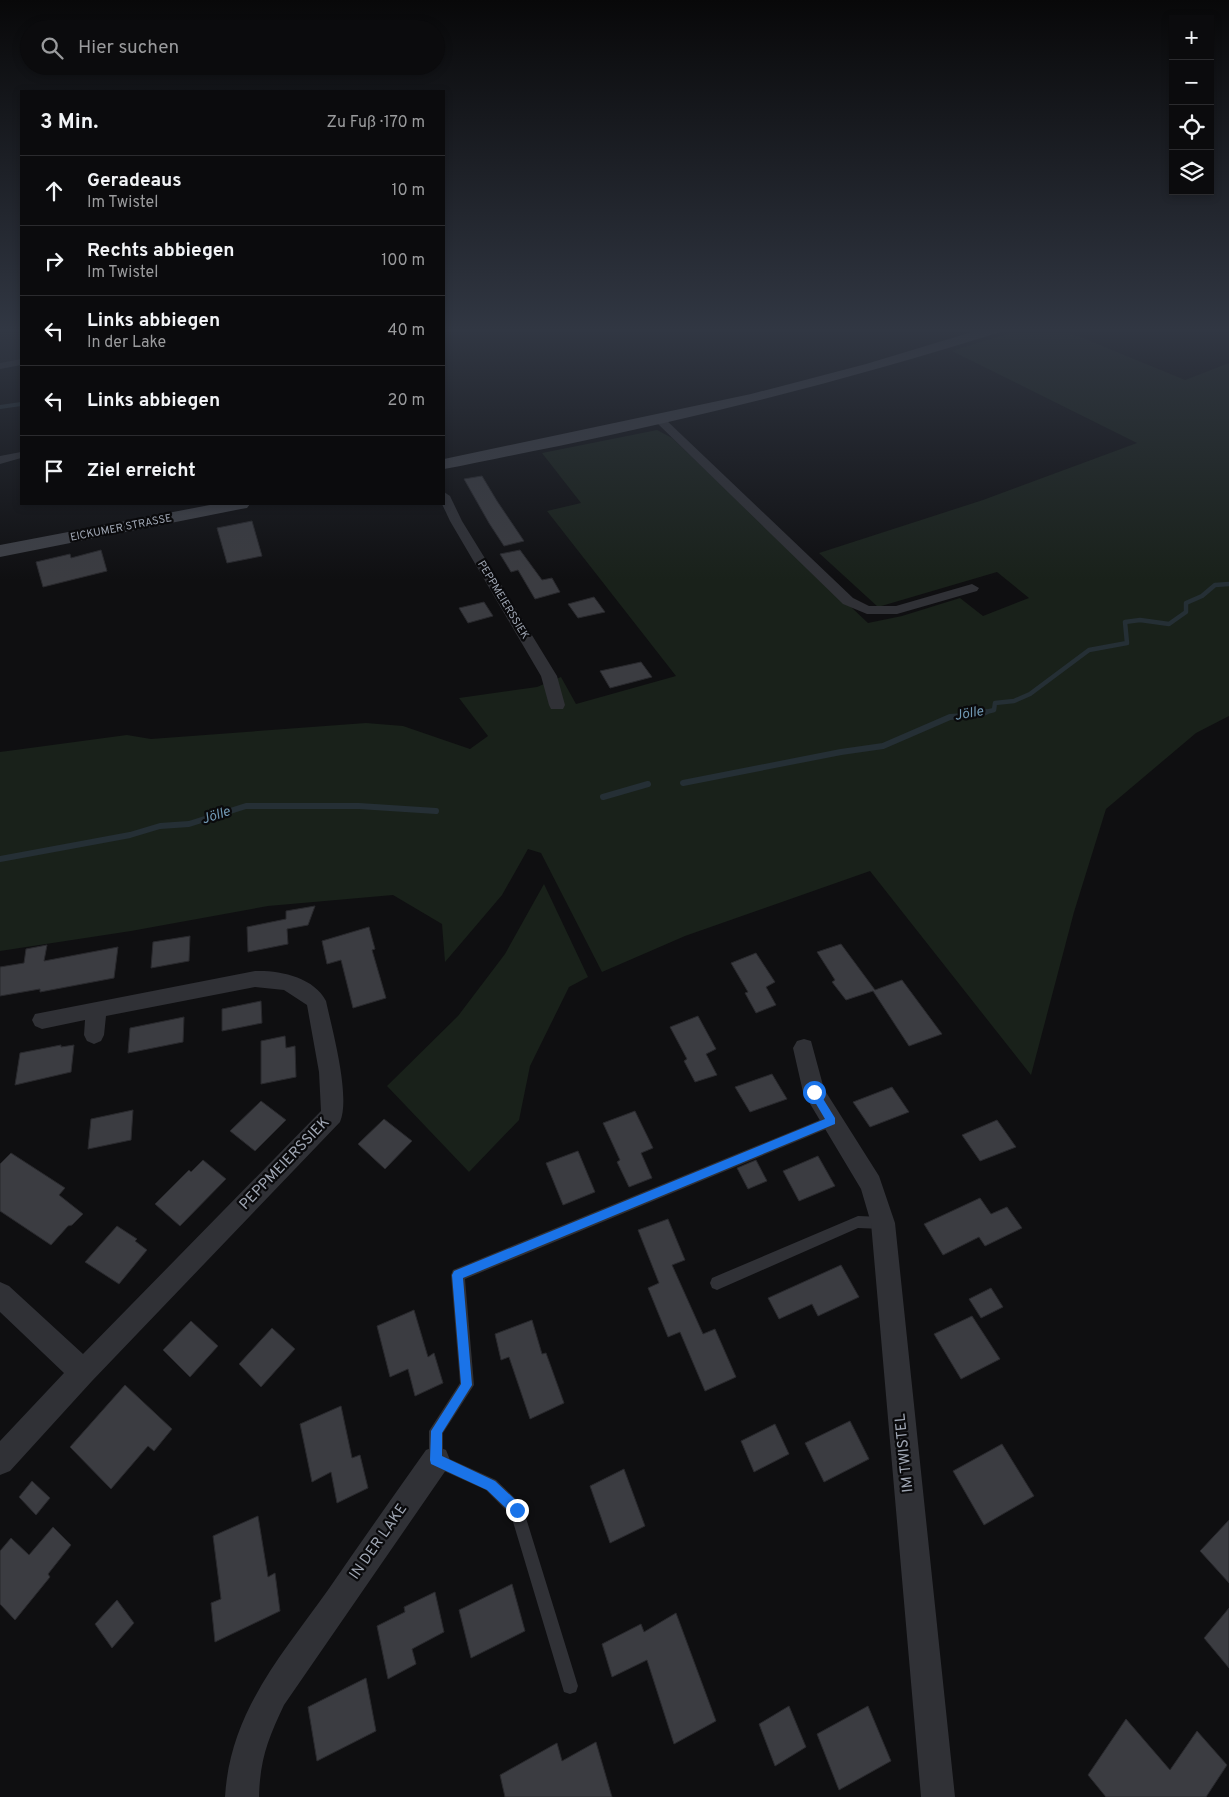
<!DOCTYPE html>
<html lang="de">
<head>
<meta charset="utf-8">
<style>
  body { margin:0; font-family:Overpass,sans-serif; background:#141416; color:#f1f3f6 }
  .controls { position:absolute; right:15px; top:15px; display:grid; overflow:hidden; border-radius:0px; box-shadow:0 2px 8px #0003 }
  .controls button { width:45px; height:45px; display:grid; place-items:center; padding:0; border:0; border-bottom:1px solid #2b2b2e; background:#0b0b0d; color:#f1f3f6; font:25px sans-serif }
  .stop { position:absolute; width:15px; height:15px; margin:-11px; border:4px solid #1a73e8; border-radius:50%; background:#fff }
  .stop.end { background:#1a73e8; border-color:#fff; box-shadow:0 1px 5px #0008 }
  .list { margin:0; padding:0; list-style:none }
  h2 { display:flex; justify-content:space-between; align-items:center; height:65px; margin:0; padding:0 20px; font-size:21px }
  h2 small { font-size:16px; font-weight:400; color:#9a9b9d }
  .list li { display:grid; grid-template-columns:32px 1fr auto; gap:15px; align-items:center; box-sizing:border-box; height:70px; padding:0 20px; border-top:1px solid #2b2b2e }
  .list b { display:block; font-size:19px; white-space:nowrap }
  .list p { margin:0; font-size:16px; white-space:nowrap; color:#9a9b9d }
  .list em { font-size:16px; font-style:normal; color:#9a9b9d }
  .icon { flex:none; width:28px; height:28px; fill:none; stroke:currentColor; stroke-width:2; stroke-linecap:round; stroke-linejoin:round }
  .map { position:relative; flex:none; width:1229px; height:1797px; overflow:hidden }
  .search { position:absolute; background:#0b0b0d; box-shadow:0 2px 8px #0003; left:20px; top:20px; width:425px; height:55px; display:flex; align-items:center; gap:12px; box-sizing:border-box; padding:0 18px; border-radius:28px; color:#9a9b9d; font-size:19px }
  .panel { position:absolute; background:#0b0b0d; box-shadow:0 2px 8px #0003; left:20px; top:90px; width:425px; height:415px; border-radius:0px }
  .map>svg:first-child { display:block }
  .built { fill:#1b1b1e }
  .green { fill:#19211a }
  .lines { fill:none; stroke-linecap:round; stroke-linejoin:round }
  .stream-far2 { stroke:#252f35; stroke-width:4 }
  .stream-far1 { stroke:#252f35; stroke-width:4.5 }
  .stream { stroke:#252f35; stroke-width:6 }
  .building { fill:#3b3c41; stroke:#29292d }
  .service { fill:#303136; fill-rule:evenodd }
  .minor { fill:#303136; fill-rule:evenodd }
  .secondary { fill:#3e4046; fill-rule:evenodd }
  .route { fill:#1a73e8 }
  .labels { text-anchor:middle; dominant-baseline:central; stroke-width:4.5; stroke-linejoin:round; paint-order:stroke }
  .far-street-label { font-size:11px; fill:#9fa6b3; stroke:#0a0a0c }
  .water-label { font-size:14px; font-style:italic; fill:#7198b3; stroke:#0a0a0c }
  .near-street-label { font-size:15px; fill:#9fa6b3; stroke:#0a0a0c }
</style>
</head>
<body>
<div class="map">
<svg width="1229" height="1797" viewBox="0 0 1229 1797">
  <rect width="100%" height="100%" fill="#0f0f11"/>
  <!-- built -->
  <polygon class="built" points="0,329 21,329 21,359 0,364"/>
  <!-- green -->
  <g class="green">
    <polygon points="1023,329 1061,329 1185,380 1229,363 1229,716 1196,733 1106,809 1074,912 1031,1075 870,871 685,936 602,972 541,853 528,849 502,895 445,962 442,924 393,895 268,906 131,931 0,951 0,752 127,735 151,739 366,723 403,726 470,749 488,736 459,698 537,687 561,677 576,704 676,676 547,511 581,503 542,453 657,430 672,438 868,623 902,616 960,598 983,616 1029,598 997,572 878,607 819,553 983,500 1137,443 952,351"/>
    <polygon points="544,884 588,977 569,987 530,1066 519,1120 469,1172 387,1086 458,1016 505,954"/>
  </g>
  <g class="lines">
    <!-- stream-far2 -->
    <polyline class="stream-far2" points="0,407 21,404"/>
    <!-- stream-far1 -->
    <polyline class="stream-far1" points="982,713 994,710 995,703 1014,701 1030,694 1089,650 1127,643 1125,622 1140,620 1169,624 1186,612 1186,603 1202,596 1215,585 1229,584"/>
    <!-- stream -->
    <g class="stream">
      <polyline points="683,783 841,752 883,746 950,717 977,715 986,712"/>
      <polyline points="603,797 648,784"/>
      <polyline points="0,859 130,835 160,826 189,824 246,806 359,806 436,811"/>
    </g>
  </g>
  <!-- building -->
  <g class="building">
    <polygon points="482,476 497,501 524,541 504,546 489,523 464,479"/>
    <polygon points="252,521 262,556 227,563 217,528"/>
    <polygon points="101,550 107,571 43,587 36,562 70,554 71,558"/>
    <polygon points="520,550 542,580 552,578 560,592 535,599 518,570 511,572 500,554"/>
    <polygon points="594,597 605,612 578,618 568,604"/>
    <polygon points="484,602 493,616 468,623 459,608"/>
    <polygon points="641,662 652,677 610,688 600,671"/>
    <polygon points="315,906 308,925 287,929 288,944 248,952 247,927 286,919 286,911"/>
    <polygon points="369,927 375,949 372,950 386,998 353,1008 341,960 327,964 322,941"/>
    <polygon points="190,936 189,961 151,968 153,942"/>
    <polygon points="841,944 875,990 902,980 942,1034 909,1046 873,991 846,1000 832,982 835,980 817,952"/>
    <polygon points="47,945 44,961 118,947 114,978 40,992 40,989 0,996 0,967 24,963 26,949"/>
    <polygon points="756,953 775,982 766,987 776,1005 756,1013 745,993 748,992 731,963"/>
    <polygon points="261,1001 262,1023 222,1031 222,1009"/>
    <polygon points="698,1016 716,1049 706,1054 717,1075 695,1082 684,1061 687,1059 670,1027"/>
    <polygon points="184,1017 183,1042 128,1053 130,1028"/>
    <polygon points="285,1036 286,1048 295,1046 296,1077 261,1084 261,1041"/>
    <polygon points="61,1045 61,1047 74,1045 71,1072 15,1085 20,1053"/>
    <polygon points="772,1074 787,1099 750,1112 735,1087"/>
    <polygon points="892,1087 909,1112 870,1127 853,1102"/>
    <polygon points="261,1101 286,1120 255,1151 230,1131"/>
    <polygon points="133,1110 131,1140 88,1149 91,1119"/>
    <polygon points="635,1111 653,1148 641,1153 652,1178 629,1187 617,1162 620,1160 603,1123"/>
    <polygon points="384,1119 412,1141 385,1169 358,1144"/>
    <polygon points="997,1120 1016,1147 980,1161 962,1135"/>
    <polygon points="578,1151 595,1192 563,1205 546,1163"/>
    <polygon points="11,1153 65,1188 59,1195 83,1214 72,1225 68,1226 51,1245 0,1211 0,1164"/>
    <polygon points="818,1156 835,1186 799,1201 783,1171"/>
    <polygon points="203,1160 226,1179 180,1226 155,1204 189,1170 191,1172"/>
    <polygon points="756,1160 767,1181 748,1189 737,1168"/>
    <polygon points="980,1198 991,1214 1007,1207 1022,1228 985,1246 979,1237 943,1255 924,1224"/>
    <polygon points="668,1219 685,1260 672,1265 703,1334 715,1329 736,1377 705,1391 680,1332 668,1337 648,1288 659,1283 638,1230"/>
    <polygon points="117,1226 137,1239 135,1241 147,1250 119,1284 85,1262"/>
    <polygon points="841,1265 859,1297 818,1316 812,1304 779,1319 768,1298"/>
    <polygon points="991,1288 1003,1307 981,1318 969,1299"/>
    <polygon points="414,1310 428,1357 434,1353 443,1383 415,1396 408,1369 390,1377 377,1326"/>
    <polygon points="972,1316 1000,1359 961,1379 934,1334"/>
    <polygon points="532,1320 542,1354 546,1353 564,1403 530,1419 509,1357 501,1360 495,1334"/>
    <polygon points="191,1321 218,1346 190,1377 163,1350"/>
    <polygon points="272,1328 295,1349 261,1387 239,1364"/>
    <polygon points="125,1385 172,1429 154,1451 148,1446 111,1489 70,1447"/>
    <polygon points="341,1406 352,1458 360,1455 368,1488 337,1503 331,1472 312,1482 300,1424"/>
    <polygon points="850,1421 869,1459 824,1482 805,1443"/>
    <polygon points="775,1424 789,1454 754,1472 741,1441"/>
    <polygon points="1002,1444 1034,1496 984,1525 953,1471"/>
    <polygon points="624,1469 645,1526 610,1543 590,1486"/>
    <polygon points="32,1481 50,1498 36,1515 19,1497"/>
    <polygon points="258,1516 268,1577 275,1573 280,1611 215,1642 211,1603 221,1599 213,1536"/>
    <polygon points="1229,1520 1229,1583 1200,1551"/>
    <polygon points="53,1527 71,1545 48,1574 50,1577 15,1620 0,1604 0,1551 11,1538 29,1555"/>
    <polygon points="512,1584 525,1631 471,1658 459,1610"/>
    <polygon points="435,1592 444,1632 412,1649 416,1664 388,1679 377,1626 405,1612 404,1607"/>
    <polygon points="117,1600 134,1623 112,1648 95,1624"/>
    <polygon points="1229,1608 1229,1668 1204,1638"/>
    <polygon points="676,1613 716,1721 674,1744 647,1660 612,1677 602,1644 641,1624 644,1632"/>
    <polygon points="366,1678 376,1731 317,1761 308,1707"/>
    <polygon points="789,1706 806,1747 775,1766 759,1724"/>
    <polygon points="868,1706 891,1761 839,1790 817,1734"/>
    <polygon points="1126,1719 1170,1770 1197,1731 1227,1765 1206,1797 1106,1797 1088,1775"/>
    <polygon points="596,1742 612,1797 505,1797 500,1775 557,1743 562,1761"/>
  </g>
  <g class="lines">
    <!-- service -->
    <g class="service">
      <polygon points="832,1115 836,1117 838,1121 836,1125 465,1279 474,1385 443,1433 443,1456 496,1480 522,1505 578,1686 576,1692 570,1694 564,1692 511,1515 486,1490 431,1465 429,1460 429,1431 460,1383 451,1275 453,1270"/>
      <polygon points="858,1216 883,1217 888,1219 889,1223 888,1227 883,1229 858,1228 717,1290 712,1288 710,1283 712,1278"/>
    </g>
    <!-- minor -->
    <g class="minor">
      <polygon points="21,359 21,365 0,369 0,363"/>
      <polygon points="660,417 664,418 853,598 869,606 896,606 972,584 979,588 977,591 897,614 867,614 843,604 656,422 654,420"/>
      <polygon points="21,452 21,458 0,464 0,456"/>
      <polygon points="444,492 450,496 462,521 557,676 565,705 563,709 551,709 549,705 541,676 450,521 442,504 444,504"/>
      <path d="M255,971C279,970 314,977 326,1001C332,1029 351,1097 340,1122L92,1381L10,1471L0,1475V1441L64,1373L0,1312V1282L9,1286L83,1354L321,1111L319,1072L307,1005L284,990L255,987L106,1016L104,1035L101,1041L94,1044L87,1041L84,1035L85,1020L42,1029L35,1026L32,1020L35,1014Z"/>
      <polygon points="804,1039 811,1041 824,1089 879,1176 895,1223 955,1797 921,1797 871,1223 861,1189 803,1092 793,1048 797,1041"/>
      <path d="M436,1446L446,1450L450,1460L446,1470L284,1705C268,1739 260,1759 259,1797H225C230,1712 281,1656 328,1590C360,1543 393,1497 426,1450Z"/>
    </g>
    <!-- secondary -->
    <g class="secondary">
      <path d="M982,329H1002L1000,332C855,378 708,415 559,446C521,453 482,462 444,469V459L751,394L866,364Z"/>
      <polygon points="215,504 250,504 247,508 241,509 0,557 0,545"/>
    </g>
  </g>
  <!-- sky -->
  <linearGradient id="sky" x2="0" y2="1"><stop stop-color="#080809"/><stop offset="0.57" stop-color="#313743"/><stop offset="1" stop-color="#313743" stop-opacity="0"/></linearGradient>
  <rect width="1229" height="580" fill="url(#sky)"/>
  <!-- route -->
  <polygon class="route" points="814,1087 817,1089 835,1118 835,1124 463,1278 472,1385 442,1433 442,1456 495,1481 522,1506 523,1510 522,1515 517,1516 513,1515 487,1490 431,1464 430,1460 431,1431 461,1384 452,1275 454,1271 825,1119 809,1092"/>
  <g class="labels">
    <!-- far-street labels -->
    <g class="far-street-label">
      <text transform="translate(121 528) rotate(-11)">EICKUMER STRASSE</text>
      <text transform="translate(503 600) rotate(59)">PEPPMEIERSSIEK</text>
    </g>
    <!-- water labels -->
    <g class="water-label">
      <text transform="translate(969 714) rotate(-10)">Jölle</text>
      <text transform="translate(216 816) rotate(-18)">Jölle</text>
    </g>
    <!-- near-street labels -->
    <g class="near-street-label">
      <text transform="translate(285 1164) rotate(-46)">PEPPMEIERSSIEK</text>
      <text transform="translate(905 1453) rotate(-96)">IM TWISTEL</text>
      <text transform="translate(379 1542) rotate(-55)">IN DER LAKE</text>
    </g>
  </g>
</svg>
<div class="controls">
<button>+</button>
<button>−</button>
<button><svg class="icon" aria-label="locate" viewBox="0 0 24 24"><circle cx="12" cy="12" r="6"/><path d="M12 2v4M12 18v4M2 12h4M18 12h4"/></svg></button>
<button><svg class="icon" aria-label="layers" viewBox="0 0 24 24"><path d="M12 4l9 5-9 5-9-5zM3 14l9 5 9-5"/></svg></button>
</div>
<div class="stop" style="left:814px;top:1092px"></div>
<div class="stop end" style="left:517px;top:1510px"></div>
<div class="search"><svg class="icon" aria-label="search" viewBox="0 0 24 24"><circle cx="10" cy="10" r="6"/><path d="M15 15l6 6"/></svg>Hier suchen</div>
<section class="panel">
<h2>3 Min.<small>Zu Fuß · 170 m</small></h2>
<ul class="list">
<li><svg class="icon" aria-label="ahead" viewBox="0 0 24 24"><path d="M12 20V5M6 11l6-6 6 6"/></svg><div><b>Geradeaus</b><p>Im Twistel</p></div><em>10 m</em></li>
<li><svg class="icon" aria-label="right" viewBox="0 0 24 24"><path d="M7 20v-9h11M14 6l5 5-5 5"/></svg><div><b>Rechts abbiegen</b><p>Im Twistel</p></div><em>100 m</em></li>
<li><svg class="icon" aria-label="left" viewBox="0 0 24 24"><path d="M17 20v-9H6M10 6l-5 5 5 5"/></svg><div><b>Links abbiegen</b><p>In der Lake</p></div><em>40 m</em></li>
<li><svg class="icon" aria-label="left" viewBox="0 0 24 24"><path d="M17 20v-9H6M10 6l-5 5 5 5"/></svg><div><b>Links abbiegen</b></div><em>20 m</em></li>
<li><svg class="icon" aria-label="arrive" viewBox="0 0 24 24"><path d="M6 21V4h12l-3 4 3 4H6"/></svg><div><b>Ziel erreicht</b></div></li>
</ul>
</section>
</div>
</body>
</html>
